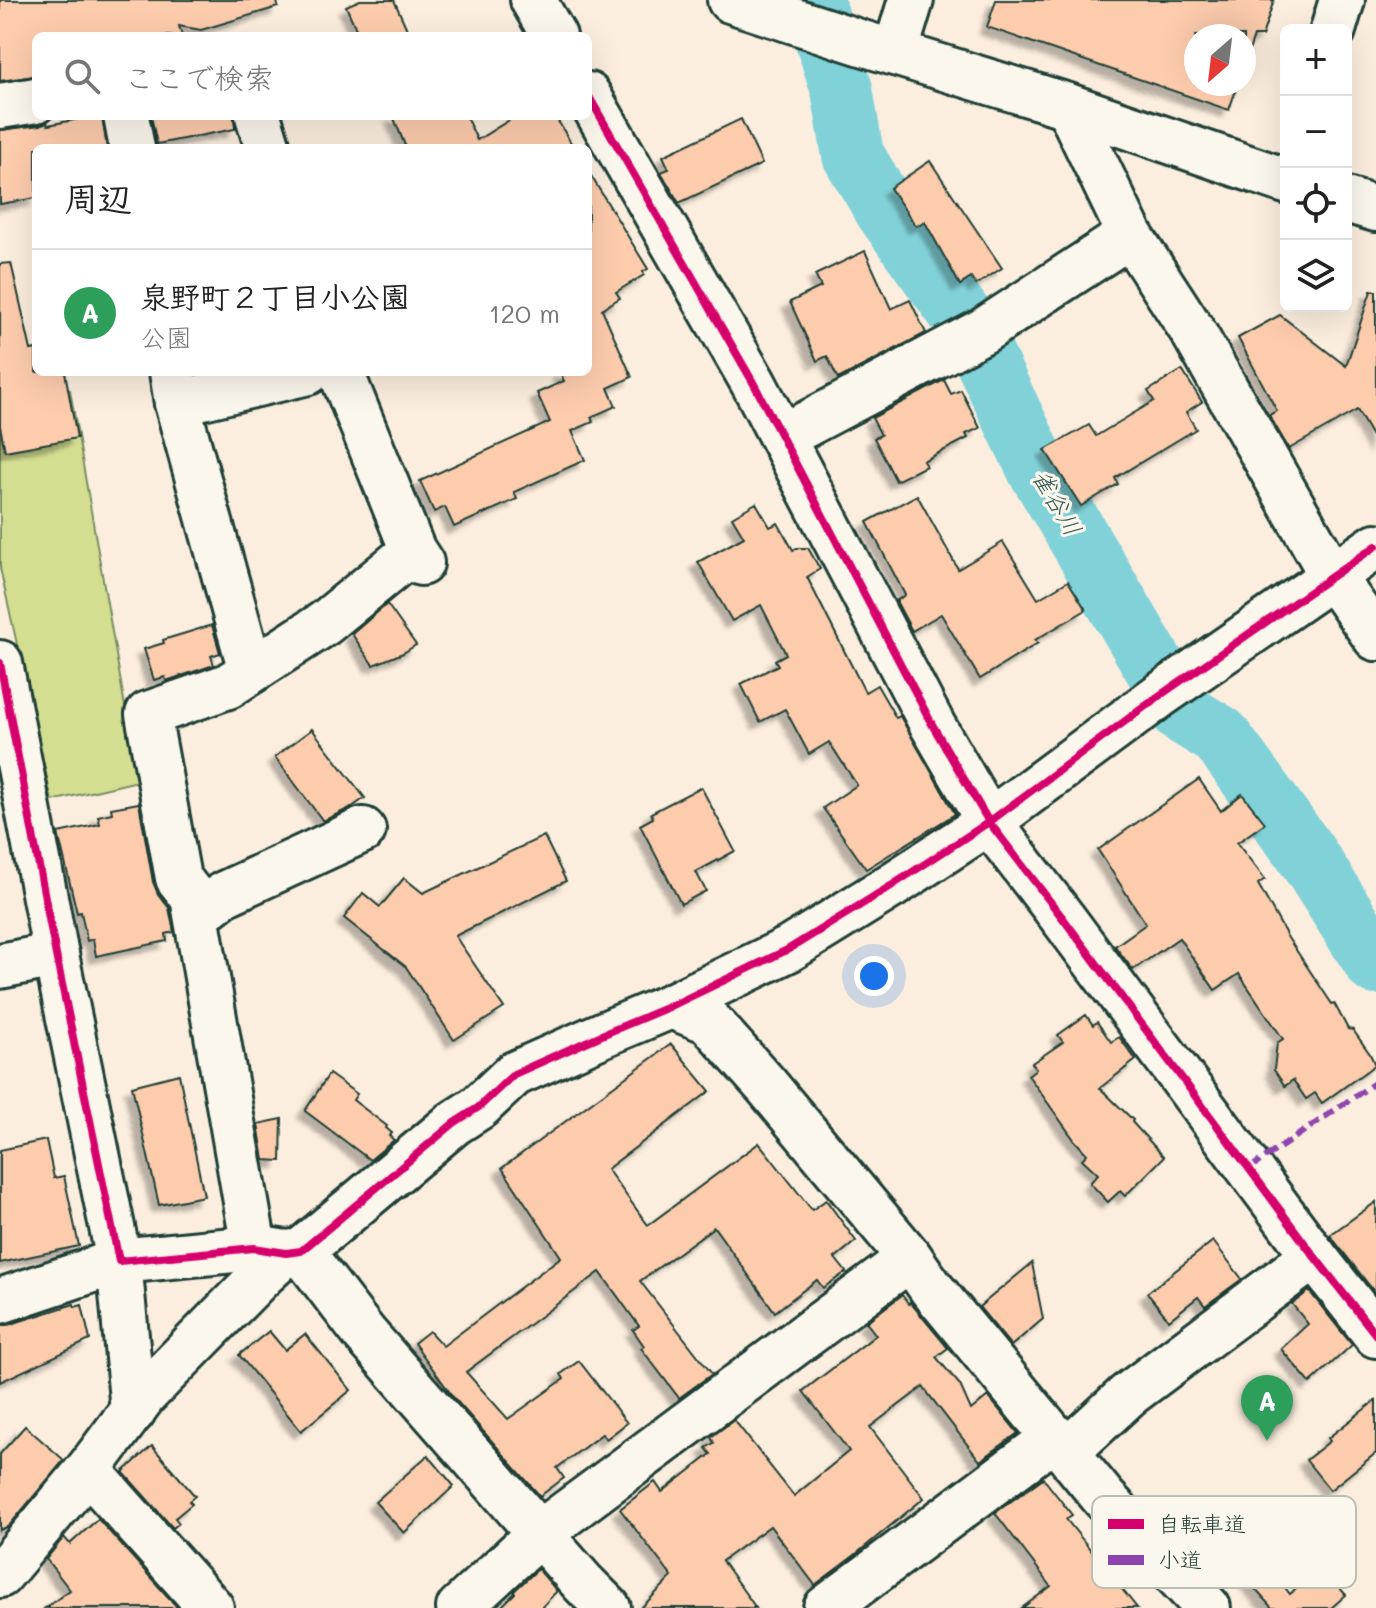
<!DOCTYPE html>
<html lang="ja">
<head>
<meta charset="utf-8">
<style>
  body { margin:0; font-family:Mali,"Klee One",sans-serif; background:#f2f2f2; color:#222 }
  .controls { position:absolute; right:24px; top:24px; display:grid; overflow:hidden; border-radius:12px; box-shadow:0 8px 32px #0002 }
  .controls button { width:72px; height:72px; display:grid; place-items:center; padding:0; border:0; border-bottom:2px solid #e0e0e0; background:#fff; color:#222; font:40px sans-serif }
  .compass { position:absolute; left:1184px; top:24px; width:72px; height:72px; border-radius:50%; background:#fff; box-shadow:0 8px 32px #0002; rotate:208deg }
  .you { position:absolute; left:874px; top:976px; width:28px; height:28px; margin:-20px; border:6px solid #fff; border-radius:50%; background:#1a73e8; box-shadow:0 0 0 12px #1a73e833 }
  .badge { display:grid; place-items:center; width:52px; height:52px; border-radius:50%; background:#0b8043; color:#fff; font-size:26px; font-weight:700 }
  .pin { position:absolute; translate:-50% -66px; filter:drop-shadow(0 2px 4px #0008) }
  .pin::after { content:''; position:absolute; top:42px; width:28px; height:24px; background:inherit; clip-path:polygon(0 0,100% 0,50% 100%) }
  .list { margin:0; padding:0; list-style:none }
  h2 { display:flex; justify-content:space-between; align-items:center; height:104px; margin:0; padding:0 32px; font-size:34px }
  h2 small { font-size:26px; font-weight:400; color:#767676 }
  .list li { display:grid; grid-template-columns:52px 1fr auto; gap:24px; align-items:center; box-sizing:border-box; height:128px; padding:0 32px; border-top:2px solid #e0e0e0 }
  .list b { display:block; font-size:30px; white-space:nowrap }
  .list p { margin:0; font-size:26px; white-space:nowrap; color:#767676 }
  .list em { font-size:26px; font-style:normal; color:#767676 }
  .icon { flex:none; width:44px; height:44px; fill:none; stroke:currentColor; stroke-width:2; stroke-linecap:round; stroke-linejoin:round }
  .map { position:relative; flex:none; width:1376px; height:1608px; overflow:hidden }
  .search { position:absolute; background:#fff; box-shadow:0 8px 32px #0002; left:32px; top:32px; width:560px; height:88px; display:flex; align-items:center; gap:20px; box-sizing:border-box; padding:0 28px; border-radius:12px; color:#767676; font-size:30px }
  .panel { position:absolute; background:#fff; box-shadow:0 8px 32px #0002; left:32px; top:144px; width:560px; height:232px; border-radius:12px }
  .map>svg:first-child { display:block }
  .green { fill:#d3de91; stroke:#798e62; stroke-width:2 }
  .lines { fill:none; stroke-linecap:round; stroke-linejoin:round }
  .river { stroke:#81d2d8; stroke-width:62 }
  .building { fill:#fdccad; stroke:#1f3d34; stroke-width:2; filter:url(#shadow) }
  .minor-casing { stroke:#1f3d34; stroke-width:50 }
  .minor { stroke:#fbf7ec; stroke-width:44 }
  .quiet { stroke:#8e44ad; stroke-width:6; stroke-dasharray:12 6; stroke-linecap:butt }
  .cycleway-casing { stroke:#fbf7ec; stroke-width:13 }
  .cycleway { stroke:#d6006c; stroke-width:8 }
  .labels { text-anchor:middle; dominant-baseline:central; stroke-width:6; stroke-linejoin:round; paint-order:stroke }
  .water-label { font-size:24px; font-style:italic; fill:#335b55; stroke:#fbf7ec }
  .key { fill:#fbf7ec; stroke:#b9bfb5; stroke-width:2 }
  .key-label { font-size:22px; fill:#1f3d34 }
</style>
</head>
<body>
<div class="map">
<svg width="1376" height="1608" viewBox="0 0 1376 1608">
  <defs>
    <filter id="shadow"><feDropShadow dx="-7" dy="7" stdDeviation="2" flood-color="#0004"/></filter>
  </defs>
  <rect width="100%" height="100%" fill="#fbeedf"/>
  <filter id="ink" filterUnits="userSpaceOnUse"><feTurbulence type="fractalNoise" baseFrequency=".0125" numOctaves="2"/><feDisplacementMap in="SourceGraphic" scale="16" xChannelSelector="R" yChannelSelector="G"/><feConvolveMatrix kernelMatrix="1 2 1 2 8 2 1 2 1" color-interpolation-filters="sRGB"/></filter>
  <g filter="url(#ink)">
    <!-- green -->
    <polygon class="green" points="70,390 138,781 52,801 0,568 0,405"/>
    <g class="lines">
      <!-- river -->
      <polyline class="river" points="813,0 842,90 853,155 886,211 970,328 1037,467 1182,713 1220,736 1304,851 1376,964"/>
    </g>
    <!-- building -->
    <g class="building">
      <polygon points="0,0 277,0 278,7 201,30 179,26 182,36 36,36 36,76 0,81"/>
      <polygon points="360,0 394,0 410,36 359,36 346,6"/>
      <polygon points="996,0 1274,0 1262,36 1254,36 1244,66 1244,36 1196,36 1196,84 1238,84 1229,110 987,27"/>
      <polygon points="94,116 102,116 107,148 36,148 36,198 0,204 0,130 40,125 47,122 48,125"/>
      <polygon points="151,116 234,116 235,129 157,144"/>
      <polygon points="393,116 466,116 477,140 516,116 555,116 574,148 406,148"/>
      <polygon points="741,119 762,164 679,203 661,172 669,169 663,156"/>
      <polygon points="930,161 1002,268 976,285 971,278 960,285 925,222 916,226 890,188"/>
      <polygon points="588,171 648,269 643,272 644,275 616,292 620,298 602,309 632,377 608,388 616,406 591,417 593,422 572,431 585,460 514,492 517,499 454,527 445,507 434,512 420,481 550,422 537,393 564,381 560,372 588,372"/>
      <polygon points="865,251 891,309 910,300 926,333 838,379 827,356 817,361 790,302 821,287 815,275"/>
      <polygon points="11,263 31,350 36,349 36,372 65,372 77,438 5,451 0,426 0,264"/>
      <polygon points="1371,291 1376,291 1376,443 1357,410 1289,449 1269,415 1277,411 1238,338 1280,315 1346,366"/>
      <polygon points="1182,370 1202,402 1186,412 1196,429 1115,478 1118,484 1081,506 1045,450 1089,425 1096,436 1154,401 1148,391"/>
      <polygon points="944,380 951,394 961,390 980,428 966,434 968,438 923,461 926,466 896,481 874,438 881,435 872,418"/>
      <polygon points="917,495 958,569 1003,542 1038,599 1068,581 1086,610 1035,640 1038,643 980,679 941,614 912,631 896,601 905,595 867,522"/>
      <polygon points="756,503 770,527 778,523 793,550 797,548 808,548 820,569 807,577 865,692 877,685 896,718 900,716 955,814 866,869 823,808 857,785 829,742 809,754 785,709 760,722 741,684 778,665 775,660 786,654 761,605 732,621 698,562 744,537 732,517"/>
      <polygon points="387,604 416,645 403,653 373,665 352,634"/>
      <polygon points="212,625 220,653 211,656 214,665 166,681 165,677 154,680 144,649 164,643 163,640"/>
      <polygon points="312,729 365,798 352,807 323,821 275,757"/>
      <polygon points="1199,779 1221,811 1242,794 1265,823 1237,843 1265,879 1258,884 1288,938 1332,1004 1334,1003 1348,1029 1353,1030 1370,1054 1375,1065 1322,1103 1315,1093 1306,1099 1293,1080 1285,1086 1274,1070 1277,1043 1283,1039 1239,974 1215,990 1179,938 1133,970 1115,946 1146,924 1098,850"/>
      <polygon points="701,787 735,851 696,872 706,891 681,904 640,825 653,818 651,813"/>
      <polygon points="139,803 153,882 158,894 169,908 174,932 166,934 167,941 96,956 93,939 87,941 81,912 77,913 58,833 100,824 98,816 112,813 111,808"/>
      <polygon points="544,836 566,881 455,936 504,1008 454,1040 406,967 344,918 363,893 380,907 404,878 423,893"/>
      <polygon points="1086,1015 1093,1025 1097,1022 1111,1042 1119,1037 1136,1060 1100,1088 1133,1120 1132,1122 1164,1157 1125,1196 1120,1191 1108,1202 1090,1183 1098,1174 1082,1159 1087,1154 1075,1141 1028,1075 1036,1069 1032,1063 1063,1042 1058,1035"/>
      <polygon points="671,1044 710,1091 607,1169 648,1225 759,1143 812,1210 826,1200 856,1241 835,1258 846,1272 823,1288 817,1280 775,1312 714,1227 640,1281 712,1374 679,1398 641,1348 644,1346 633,1330 639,1326 600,1272 466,1372 508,1419 564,1379 561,1374 579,1361 627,1423 606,1439 602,1434 557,1468 564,1478 540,1496 454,1398 414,1343 429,1331 443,1346 561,1257 502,1168"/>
      <polygon points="179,1074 204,1196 159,1205 132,1086"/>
      <polygon points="329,1074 357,1094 353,1100 387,1126 386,1128 392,1133 389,1136 394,1140 370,1160 305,1111"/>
      <polygon points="282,1119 281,1161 264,1160 258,1124"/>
      <polygon points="46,1140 54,1178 64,1176 79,1246 0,1263 0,1150"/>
      <polygon points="1376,1202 1376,1294 1330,1235"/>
      <polygon points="1213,1241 1242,1279 1205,1306 1198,1297 1169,1320 1147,1293"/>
      <polygon points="1032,1263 1043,1319 1011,1346 979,1307"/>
      <polygon points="1309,1291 1352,1345 1310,1383 1281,1349 1308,1324 1292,1304"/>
      <polygon points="902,1295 909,1304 910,1302 948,1348 936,1357 960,1385 971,1410 988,1396 1018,1433 980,1461 923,1387 870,1427 924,1498 855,1555 815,1585 770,1526 722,1561 756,1608 641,1608 672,1577 620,1509 655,1482 662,1492 711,1454 706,1448 714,1443 711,1437 734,1420 794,1496 849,1451 803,1391 876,1335 866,1322"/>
      <polygon points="74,1304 75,1307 82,1305 90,1340 0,1382 0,1325 8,1325"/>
      <polygon points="269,1331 285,1350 305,1334 351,1390 301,1431 239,1355"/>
      <polygon points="1376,1400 1376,1453 1330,1490 1306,1460 1330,1441 1328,1438"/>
      <polygon points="25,1426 64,1460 9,1526 0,1530 0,1454"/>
      <polygon points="152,1446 195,1496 189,1501 192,1504 175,1518 179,1523 173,1528 123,1472"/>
      <polygon points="428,1455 454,1486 404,1533 375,1502"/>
      <polygon points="1043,1478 1072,1515 1066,1519 1137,1608 1022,1608 1051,1586 995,1513"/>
      <polygon points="98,1519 178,1608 45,1608 70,1590 46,1559 64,1537 70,1544"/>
      <polygon points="1255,1549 1290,1594 1322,1568 1346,1595 1331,1608 1272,1608 1235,1567"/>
      <polygon points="538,1569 557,1591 541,1608 500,1608 515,1593 514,1591"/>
    </g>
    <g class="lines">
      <!-- minor casing -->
      <g class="minor-casing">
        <g id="minor">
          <polyline points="533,0 554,36"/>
          <polyline points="730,0 859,42 1068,106 1286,181"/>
          <polyline points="1333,30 1342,0"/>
          <polyline points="895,53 911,0"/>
          <polyline points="588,95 754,384 933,726 989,822 1065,921 1314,1256 1376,1335"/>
          <polyline points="0,106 36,100"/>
          <polyline points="1068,106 1130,235 1195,335 1333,577 1376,638"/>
          <polyline points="126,116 132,148"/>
          <polyline points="258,116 268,148"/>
          <polyline points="1346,200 1376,209"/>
          <polyline points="172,372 177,403 251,671"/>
          <polyline points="341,372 413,551"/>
          <polyline points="177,403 308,372"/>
          <polyline points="782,437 983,331 1130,235"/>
          <polyline points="0,663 56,955 119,1261 254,1248 286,1253 301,1251 454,1123 479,1107 514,1074 604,1034 671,1006 789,949 891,886 989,822 1159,696 1376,546"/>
          <polyline points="210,905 224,894 363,830"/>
          <polyline points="0,966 56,955"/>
          <polyline points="671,1006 709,1021 766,1085 910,1258 931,1288 1104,1498 1208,1608"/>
          <polyline points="254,1248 193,897 178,878 148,714 228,686 325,623 413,551 421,563"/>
          <polyline points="301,1251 364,1333 583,1583 608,1608"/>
          <polyline points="0,1301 119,1261 133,1411"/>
          <polyline points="1066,1452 1128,1395 1314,1256"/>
          <polyline points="88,1470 211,1608"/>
          <polyline points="0,1575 88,1470 144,1395 262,1275 286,1253"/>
          <polyline points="459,1608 540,1533 910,1258"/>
          <polyline points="826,1608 1055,1437"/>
        </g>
      </g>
      <!-- minor -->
      <use href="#minor" class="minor"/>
      <!-- quiet -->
      <polyline class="quiet" points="1250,1168 1376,1082"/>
      <!-- cycleway casing -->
      <g class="cycleway-casing">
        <g id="cycleway">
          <polyline points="588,95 754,384 933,726 989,822 1065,921 1314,1256 1376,1335"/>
          <polyline points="0,663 56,955 119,1261 254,1248 286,1253 301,1251 454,1123 479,1107 514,1074 604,1034 671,1006 789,949 891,886 989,822 1159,696 1376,546"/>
        </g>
      </g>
      <!-- cycleway -->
      <use href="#cycleway" class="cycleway"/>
    </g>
  </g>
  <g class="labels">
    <!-- water labels -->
    <g class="water-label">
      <text transform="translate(1058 502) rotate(60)">雀谷川</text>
    </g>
  </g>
  <!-- legend -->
  <rect x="1092" y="1496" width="264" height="92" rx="12" class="key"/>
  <rect x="1108" y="1519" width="36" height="10" fill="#d6006c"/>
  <rect x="1108" y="1555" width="36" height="10" fill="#8e44ad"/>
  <g class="key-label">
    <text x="1158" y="1532">自転車道</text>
    <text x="1158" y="1568">小道</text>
  </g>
</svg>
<div class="controls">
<button>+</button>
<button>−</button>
<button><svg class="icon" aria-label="locate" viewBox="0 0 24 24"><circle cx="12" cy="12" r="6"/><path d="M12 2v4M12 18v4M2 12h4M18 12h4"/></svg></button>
<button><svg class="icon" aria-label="layers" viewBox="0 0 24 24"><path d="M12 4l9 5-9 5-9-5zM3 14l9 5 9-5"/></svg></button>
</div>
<svg class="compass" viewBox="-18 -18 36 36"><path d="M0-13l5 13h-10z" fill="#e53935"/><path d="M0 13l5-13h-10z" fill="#767676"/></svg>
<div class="you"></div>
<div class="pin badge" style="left:1267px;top:1441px;background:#2e9e5b">A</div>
<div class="search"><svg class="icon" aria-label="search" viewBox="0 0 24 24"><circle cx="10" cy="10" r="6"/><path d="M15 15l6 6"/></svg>ここで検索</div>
<section class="panel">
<h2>周辺<small></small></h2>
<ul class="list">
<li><span class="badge" style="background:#2e9e5b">A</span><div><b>泉野町２丁目小公園</b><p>公園</p></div><em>120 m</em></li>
</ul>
</section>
</div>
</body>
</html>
